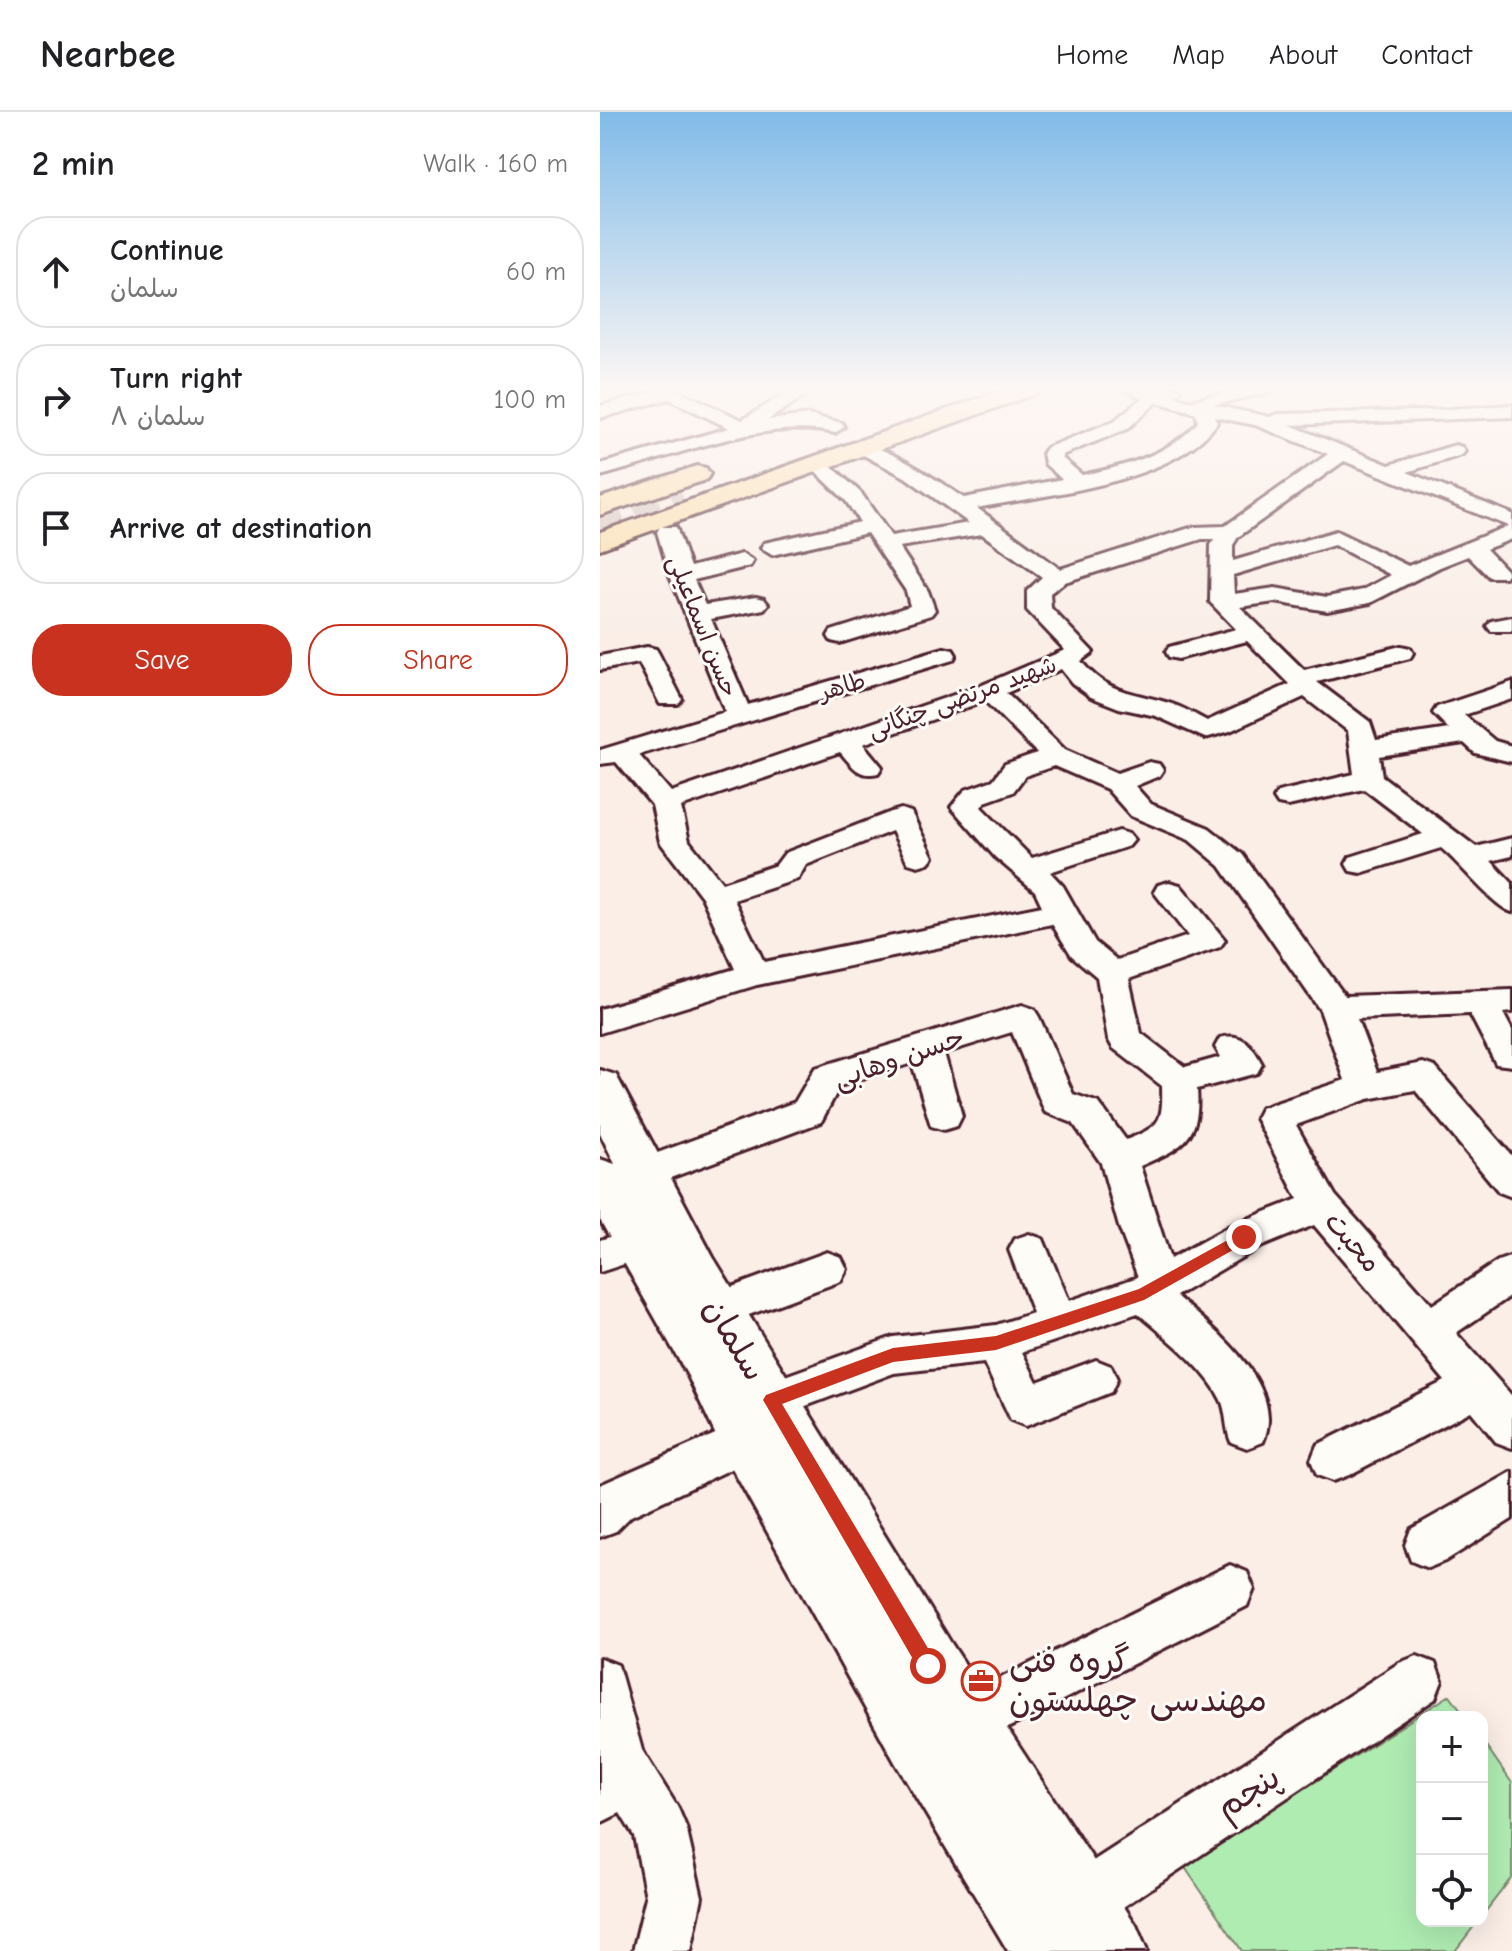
<!DOCTYPE html>
<html lang="en">
<head>
<meta charset="utf-8">
<style>
  body { margin:0; font-family:"Comic Neue","Playpen Sans Arabic",sans-serif; background:#f6f6f6; color:#202124 }
  .controls { position:absolute; right:24px; bottom:24px; display:grid; overflow:hidden; border-radius:16px; box-shadow:0 8px 32px #0002 }
  .controls button { width:72px; height:72px; display:grid; place-items:center; padding:0; border:0; border-bottom:2px solid #e0e0e0; background:#fff; color:#202124; font:40px sans-serif }
  .stop { position:absolute; width:24px; height:24px; margin:-18px; border:6px solid #c8321e; border-radius:50%; background:#fff }
  .stop.end { background:#c8321e; border-color:#fff; box-shadow:0 2px 8px #0008 }
  .list { margin:0; padding:0; list-style:none }
  h2 { display:flex; justify-content:space-between; align-items:center; height:104px; margin:0; padding:0 32px; font-size:34px }
  h2 small { font-size:26px; font-weight:400; color:#757577 }
  .list li { display:grid; grid-template-columns:52px 1fr auto; gap:24px; align-items:center; box-sizing:border-box; height:112px; margin:0 16px 16px; padding:0 16px; border:2px solid #e0e0e0; border-radius:32px }
  .list b { display:block; font-size:30px; white-space:nowrap }
  .list p { margin:0; font-size:26px; white-space:nowrap; color:#757577 }
  .list em { font-size:26px; font-style:normal; color:#757577 }
  .actions { display:flex; gap:16px; padding:24px 32px }
  .actions a { flex:1; padding:18px 0; border:2px solid #c8321e; border-radius:32px; text-align:center; font-size:28px; color:#c8321e }
  .actions .main { background:#c8321e; color:#fff }
  .icon { flex:none; width:44px; height:44px; fill:none; stroke:currentColor; stroke-width:2; stroke-linecap:round; stroke-linejoin:round }
  .map { position:relative; flex:none; width:912px; height:1839px; overflow:hidden }
  header { display:flex; align-items:center; gap:48px; box-sizing:border-box; height:112px; padding:0 40px; background:#fff; border-bottom:2px solid #e0e0e0 }
  header strong { font-size:38px }
  nav { display:flex; gap:44px; margin-inline-start:auto; font-size:28px }
  main { display:flex }
  aside { flex:1; background:#fff }
  .map>svg:first-child { display:block }
  .green { fill:#afecb2; stroke:#7c866e; stroke-width:2 }
  .lines { fill:none; stroke-linecap:round; stroke-linejoin:round }
  .primary-tunnel { stroke:#d7c5c1; stroke-width:26; stroke-dasharray:26 13; stroke-linecap:butt }
  .minor-casing { stroke:#4a1f2b; stroke-width:6 }
  .secondary-casing { stroke:#4a1f2b; stroke-width:6 }
  .primary-casing { stroke:#4a1f2b; stroke-width:6 }
  .minor { fill:#fdfcf7; fill-rule:evenodd }
  .secondary { fill:#fdfcf7; fill-rule:evenodd }
  .primary { fill:#faddab; fill-rule:evenodd }
  .route { fill:#c8321e }
  .labels { text-anchor:middle; dominant-baseline:central; stroke-width:6; stroke-linejoin:round; paint-order:stroke }
  .far-street-label { font-size:24px; fill:#4a1f2b; stroke:#fdfcf7 }
  .street-label { font-size:28px; fill:#4a1f2b; stroke:#fdfcf7 }
  .near-street-label { font-size:34px; fill:#4a1f2b; stroke:#fdfcf7 }
  .near-poi-label { font-size:34px; fill:#4a1f2b; stroke:#fdfcf7; text-anchor:start }
</style>
</head>
<body>
<header>
<strong>Nearbee</strong>
<nav><a>Home</a><a>Map</a><a>About</a><a>Contact</a></nav>
</header>
<main>
<aside>
<h2>2 min<small>Walk · 160 m</small></h2>
<ul class="list">
<li><svg class="icon" aria-label="ahead" viewBox="0 0 24 24"><path d="M12 20V5M6 11l6-6 6 6"/></svg><div><b>Continue</b><p>سلمان</p></div><em>60 m</em></li>
<li><svg class="icon" aria-label="right" viewBox="0 0 24 24"><path d="M7 20v-9h11M14 6l5 5-5 5"/></svg><div><b>Turn right</b><p>سلمان ۸</p></div><em>100 m</em></li>
<li><svg class="icon" aria-label="arrive" viewBox="0 0 24 24"><path d="M6 21V4h12l-3 4 3 4H6"/></svg><div><b>Arrive at destination</b></div></li>
</ul>
<div class="actions"><a class="main">Save</a><a>Share</a></div>
</aside>
<div class="map">
<svg width="912" height="1839" viewBox="0 0 912 1839">
  <rect width="100%" height="100%" fill="#faeee7"/>
  <filter id="ink" filterUnits="userSpaceOnUse"><feTurbulence type="fractalNoise" baseFrequency=".0125" numOctaves="2"/><feDisplacementMap in="SourceGraphic" scale="16" xChannelSelector="R" yChannelSelector="G"/><feConvolveMatrix kernelMatrix="1 2 1 2 8 2 1 2 1" color-interpolation-filters="sRGB"/></filter>
  <g filter="url(#ink)">
    <!-- green -->
    <g class="green">
      <polygon points="850,1583 866,1605 822,1605 822,1809 878,1809 855,1839 642,1839 584,1754"/>
      <polygon points="882,1628 912,1671 912,1765 882,1804"/>
    </g>
    <g class="lines">
      <!-- primary-tunnel -->
      <polyline class="primary-tunnel" points="0,418 84,388"/>
      <!-- minor casing -->
      <g class="minor-casing">
        <g id="minor">
          <path d="M50,276H73L142,308L195,276H216L168,308L208,303L242,311L244,315L235,321C163,305 72,346 0,364V352L129,316L69,287L0,306V294L54,280Z"/>
          <path d="M521,276H578L580,279L574,284L592,289L641,276H672L669,280L613,293L670,305L677,302L819,299L912,293V305L690,313L789,353L855,333L862,335L865,339L862,343L807,360L912,402V427L886,437L908,460L905,465H889L868,444L840,455L770,491L727,499L675,490L640,495L704,558L801,534L810,536L813,541L810,546L717,570L770,610L776,628L849,617L833,601L837,595L912,570V587L864,603L895,629L912,634V650L875,641L864,631L779,644L782,664L876,735L912,726V744L891,749L912,771V800C894,795 860,751 841,736L761,761L750,759L746,752L750,745L823,722L764,677L688,694L678,692L674,686L678,680L754,662L748,619L704,585L630,619L605,626L556,604L519,596L491,585L472,571L461,557L406,581L465,638L517,661L549,650L559,652L563,658L559,664L535,674L551,692L609,716L642,742L745,884L912,878V900L903,901L912,918V954L896,952L870,902L757,907L777,960L823,951L835,955L912,1044V1085L899,1080L815,978L768,987L696,1013L735,1083L832,1193L898,1149L912,1144V1183L856,1221L912,1284V1336L896,1330L871,1299L749,1363L733,1369L717,1363L711,1348L717,1333L845,1269L714,1113L658,1136L576,1184C614,1216 688,1275 663,1330L647,1336L631,1330C625,1317 627,1300 621,1288C606,1256 564,1224 538,1201L422,1240L437,1270L496,1248L511,1254L517,1267L511,1280L426,1314L411,1308L384,1251L294,1261L171,1307L156,1302L149,1288L156,1274L171,1269L293,1225L396,1213L433,1201L409,1138L415,1127L429,1122L443,1127L469,1189L538,1165L519,1115L501,1051L473,1011L445,1000L412,920L344,941L362,1004L357,1014L344,1018L331,1014L312,951L240,974L221,1010L46,1075L33,1070L27,1060L33,1050L195,990L215,956L422,893L434,897L439,905L473,982L499,991L526,1028C560,1014 563,1011 562,974L513,936L508,927L497,865L472,844L452,812L157,873L0,921V897L135,857L102,785L60,730L52,693L16,650L0,652V638L125,600L70,464L57,420L60,415H76L90,455L142,442L153,449L150,454L94,468L105,493L156,485L164,487L168,492L164,497L111,507L148,593L344,536L353,538L356,543L353,548L39,643L71,680L380,574L465,538L427,498V479L442,465L382,422L299,435L328,479L335,498L331,503L240,531L231,529L228,524L231,519L310,494L306,479L267,421L172,443L161,436L164,431L260,410L246,389L208,352L218,346L225,348L261,381L291,424L369,411L305,365L250,336L253,332C276,326 343,372 364,386L462,367L445,352L443,340L446,336L514,309L542,286ZM557,290L596,301L598,310C570,343 522,355 482,363L462,346V343L527,317ZM615,305L655,313L728,342L625,414L593,415L460,457L377,396C447,382 573,372 617,311ZM744,349L908,414L808,454L736,419L633,449V433L638,425ZM602,427H615L611,433L610,490L636,517L569,535L566,540L569,545L578,547L647,529L690,572L607,609C596,603 584,596 572,592C535,580 508,583 481,549L493,540L451,496L450,481L465,470ZM734,433L791,463L763,478L727,485L675,476L634,482L633,463ZM385,589L437,641L405,652L393,668L365,678L351,695L395,745L435,779L442,794L164,850L134,788L198,767L206,753L292,719L308,751L318,754L328,751L333,745L311,700L301,697L291,700L185,741L176,753L122,771L89,729L81,695L240,640C252,653 258,666 278,661L282,655L263,632ZM454,654L507,677L531,704L589,728L620,754L720,898L745,968L661,996L656,1006L698,1087L630,1114L570,1147L540,1054C582,1036 601,1028 597,977L657,961L662,952C652,933 642,920 620,926L615,935L621,945L585,955L541,921L529,867L620,835L625,828L580,773L569,770L558,773L554,780L588,824L517,848L495,830L463,774L450,760L529,734L534,728L529,722L519,719L432,746L381,695L385,690L413,680L425,664Z"/>
          <polygon points="912,505 912,519 891,519 887,514 891,509"/>
          <polygon points="47,535 56,537 59,542 82,587 78,592 60,592 39,551 0,558 0,544"/>
          <polygon points="41,1115 55,1120 61,1131 55,1142 0,1160 0,1128"/>
          <polygon points="227,1140 241,1145 247,1157 241,1169 119,1214 105,1209 99,1197 105,1185"/>
          <polygon points="147,1308 163,1314 169,1328 163,1342 31,1404 16,1419 0,1425 0,1373"/>
          <polygon points="912,1360 912,1407 845,1449 828,1456 811,1449 805,1433 811,1417"/>
          <polygon points="630,1453 647,1460 654,1477 647,1494 382,1629 364,1637 346,1629 338,1611 346,1593"/>
          <polygon points="817,1544 835,1551 842,1569 835,1587 499,1811 479,1819 459,1811 451,1791 459,1771 799,1551"/>
          <polygon points="0,1546 18,1553 42,1638 78,1696 86,1715 102,1785 91,1839 33,1839 46,1785 34,1724 20,1701 0,1711"/>
        </g>
      </g>
      <!-- secondary casing -->
      <g class="secondary-casing">
        <polygon id="secondary" points="0,958 16,963 113,1145 351,1531 536,1813 547,1839 408,1839 296,1652 127,1347 88,1264 0,1108 0,1047 15,1052 0,1021"/>
      </g>
      <!-- primary casing -->
      <g class="primary-casing">
        <g id="primary">
          <polygon points="408,276 442,276 438,281 0,437 0,420"/>
          <polygon points="97,354 106,356 110,362 106,368 0,403 0,386"/>
        </g>
      </g>
      <!-- minor -->
      <use href="#minor" class="minor"/>
      <!-- secondary -->
      <use href="#secondary" class="secondary"/>
      <!-- primary -->
      <use href="#primary" class="primary"/>
    </g>
  </g>
  <!-- sky -->
  <linearGradient id="sky" x2="0" y2="1"><stop stop-color="#81bbe8"/><stop offset="0.52" stop-color="#fdf7f4"/><stop offset="1" stop-color="#fdf7f4" stop-opacity="0"/></linearGradient>
  <rect width="912" height="533" fill="url(#sky)"/>
  <!-- route -->
  <polygon class="route" points="644,1119 649,1120 649,1129 544,1188 396,1238 293,1250 182,1292 335,1548 338,1554 335,1561 328,1564 321,1561 166,1293 163,1288 166,1283 293,1236 396,1224 539,1177"/>
  <!-- icons -->
  <defs>
    <g id="office-ring" transform="scale(2)"><circle r="9.5" fill="#fdfcf7" stroke="#c8321e" stroke-width="1.5"/><path d="M-6-3h4V-5.5h4V-3h4V5H-6ZM-1-4.5V-3h2v-1.5ZM-6 0V1H6V0Z" fill="#c8321e"/></g>
  </defs>
  <g fill-rule="evenodd">
    <use href="#office-ring" x="381" y="1569"/>
  </g>
  <g class="labels">
    <!-- far-street labels -->
    <g class="far-street-label">
      <text transform="translate(103 514) rotate(68)">حسن اسماعیلی</text>
      <text transform="translate(242 574) rotate(-17)">طاهر</text>
      <text transform="translate(362 585) rotate(-20)">شهید مرتضی چنگانی</text>
    </g>
    <!-- street labels -->
    <g class="street-label">
      <text transform="translate(299 946) rotate(-19)">حسن وهابی</text>
      <text transform="translate(753 1130) rotate(49)">محبت</text>
    </g>
    <!-- near-street labels -->
    <g class="near-street-label">
      <text transform="translate(135 1227) rotate(59)">سلمان</text>
      <text transform="translate(648 1680) rotate(-33)">پنجم</text>
    </g>
    <!-- near-poi labels -->
    <g class="near-poi-label">
      <text x="409" y="1549">گروه فنی<tspan x="409" dy="39">مهندسی چهلستون</tspan></text>
    </g>
  </g>
</svg>
<div class="controls">
<button>+</button>
<button>−</button>
<button><svg class="icon" aria-label="locate" viewBox="0 0 24 24"><circle cx="12" cy="12" r="6"/><path d="M12 2v4M12 18v4M2 12h4M18 12h4"/></svg></button>
</div>
<div class="stop" style="left:328px;top:1554px"></div>
<div class="stop end" style="left:644px;top:1125px"></div>
</div>
</main>
</body>
</html>
